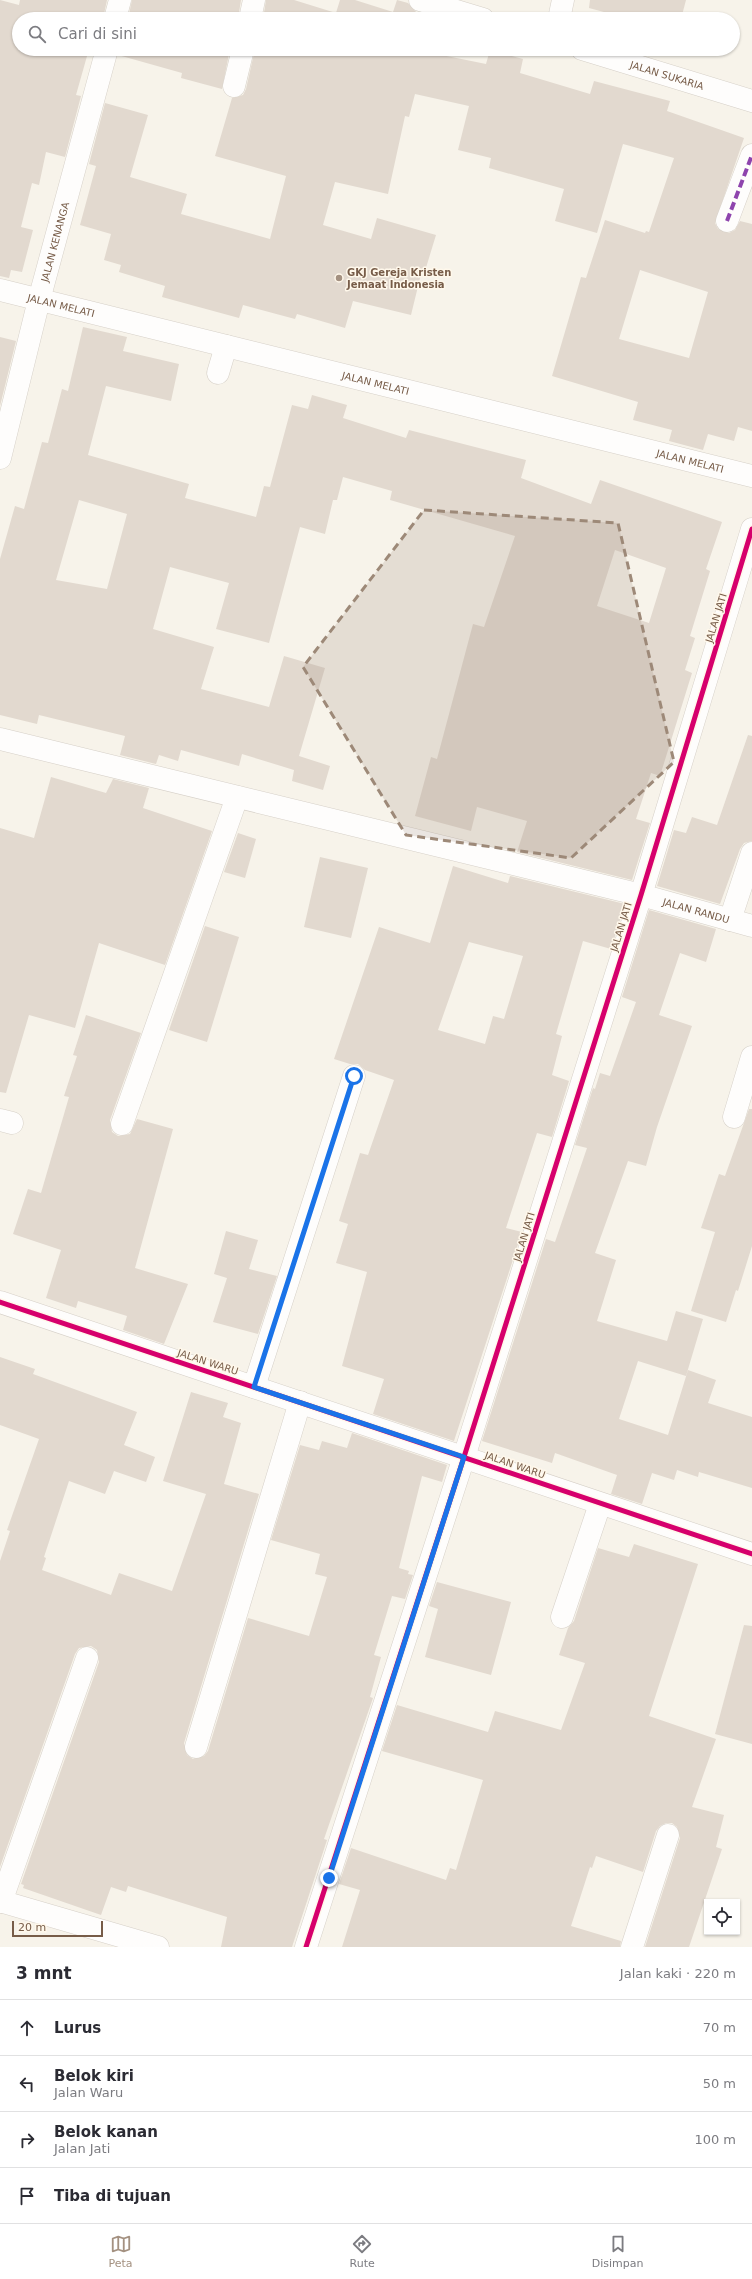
<!DOCTYPE html>
<html lang="id">
<head>
<meta charset="utf-8">
<style>
  body { margin:0; font-family:"DejaVu Sans",sans-serif; background:#f2f2f3; color:#2b2b33 }
  .controls { position:absolute; right:12px; bottom:12px; display:grid; overflow:hidden; border-radius:0px; box-shadow:0 1px 3px #0004 }
  .controls button { width:36px; height:36px; display:grid; place-items:center; padding:0; border:0; border-bottom:1px solid #e1e1e2; background:#fff; color:#2b2b33; font:20px sans-serif }
  .scale { position:absolute; left:12px; bottom:10px; width:91px; box-sizing:border-box; padding-left:4px; border:2px solid #775c48; border-top:0; font-size:11px; line-height:14px; white-space:nowrap; color:#775c48; -webkit-text-stroke:3px #fff8eb; paint-order:stroke }
  .stop { position:absolute; width:12px; height:12px; margin:-9px; border:3px solid #1a73e8; border-radius:50%; background:#fff }
  .stop.end { background:#1a73e8; border-color:#fff; box-shadow:0 1px 4px #0008 }
  .list { margin:0; padding:0; list-style:none }
  h2 { display:flex; justify-content:space-between; align-items:center; height:52px; margin:0; padding:0 16px; font-size:17px }
  h2 small { font-size:13px; font-weight:400; color:#7c7c81 }
  .list li { display:grid; grid-template-columns:26px 1fr auto; gap:12px; align-items:center; box-sizing:border-box; height:56px; padding:0 16px; border-top:1px solid #e1e1e2 }
  .list b { display:block; font-size:15px; white-space:nowrap }
  .list p { margin:0; font-size:13px; white-space:nowrap; color:#7c7c81 }
  .list em { font-size:13px; font-style:normal; color:#7c7c81 }
  .icon { flex:none; width:22px; height:22px; fill:none; stroke:currentColor; stroke-width:2; stroke-linecap:round; stroke-linejoin:round }
  .map { position:relative; flex:none; width:752px; height:1947px; overflow:hidden }
  .search { position:absolute; background:#fff; box-shadow:0 1px 3px #0004; left:12px; right:12px; top:12px; height:44px; display:flex; align-items:center; gap:10px; box-sizing:border-box; padding:0 14px; border-radius:22px; color:#7c7c81; font-size:15px }
  .sheet { height:276px; background:#fff }
  nav { display:flex; justify-content:space-around; align-items:center; box-sizing:border-box; height:56px; border-top:1px solid #e1e1e2; background:#fff; font-size:11px; color:#7c7c81 }
  nav a { display:grid; justify-items:center; gap:2px }
  nav .on { color:#a49181 }
  .map>svg:first-child { display:block }
  .building { fill:#e2d9cf; fill-rule:evenodd }
  .lines { fill:none; stroke-linecap:round; stroke-linejoin:round }
  .minor-casing { stroke:#d6d0c8; stroke-width:23 }
  .minor { stroke:#fefdfc; stroke-width:22 }
  .quiet { stroke:#8e44ad; stroke-width:4; stroke-dasharray:8 4; stroke-linecap:butt }
  .cycleway-casing { stroke:#fff8eb; stroke-width:8 }
  .cycleway { stroke:#d6006c; stroke-width:5 }
  .route { stroke:#1a73e8; stroke-width:5 }
  .marked { fill:#9d8978; fill-opacity:0.2; stroke:#9d8978; stroke-width:3; stroke-dasharray:8 5; stroke-linejoin:round }
  .poi-dot { fill:#a49181; stroke:#fff8eb; stroke-width:1.5 }
  .labels { text-anchor:middle; dominant-baseline:central; stroke-width:3; stroke-linejoin:round; paint-order:stroke }
  .street-label { font-size:10px; fill:#775c48; stroke:#fff8eb }
  .poi-label { font-size:10px; font-weight:bold; fill:#775c48; stroke:#fff8eb; text-anchor:start }
</style>
</head>
<body>
<div class="map">
<svg width="752" height="1947" viewBox="0 0 752 1947">
  <rect width="100%" height="100%" fill="#f7f3ea"/>
  <!-- building -->
  <g class="building">
    <polygon points="0,0 19,5 20,0 107,0 103,19 19,19 19,49 89,49 76,95 81,96 65,157 46,152 39,185 32,183 21,227 33,230 22,272 11,270 9,278 0,276"/>
    <polygon points="132,0 241,0 238,19 128,19"/>
    <polygon points="266,0 294,0 336,13 340,0 355,0 393,12 397,0 408,3 416,12 436,18 263,19"/>
    <polygon points="590,0 686,0 681,19 630,19 589,8"/>
    <polygon points="119,49 230,49 222,89 181,78 182,73 118,55"/>
    <path d="M255,49H428L427,52L486,64L490,50L523,59L520,73L590,94L594,81L670,101L667,111L744,138L715,223L718,229L729,233L735,230L740,221L752,224V431L738,427L734,441L708,434L703,450L669,441L672,430L633,420L638,402L552,376L581,277L586,278L605,220L645,233L646,231L649,232L674,158L623,144L597,233L555,221L564,189L489,168L491,158L458,150L469,106L415,94L409,117L405,116L388,194L335,182L323,225L371,239L377,218L436,235L425,271L422,270L411,315L353,301L345,328L297,314L295,319L243,305L239,318L162,297L165,286L119,272L121,265L104,260L111,234L80,225L96,166L89,164L105,103L148,115L130,177L187,194L181,214L270,239L286,176L215,156L232,98L243,95L246,89ZM640,270L708,292L689,358L619,339Z"/>
    <path d="M83,327L127,337L123,351L179,364L171,401L106,386L88,455L189,484L185,498L256,517L264,486L270,487L292,405L308,409L312,395L347,405L343,418L406,438L409,430L526,460L521,478L591,504L600,480L722,522L706,569L710,571L690,636L695,638L685,670L692,673L660,776L651,773L636,819L650,823L632,880L517,852L527,821L477,807L471,831L415,816L431,757L437,759L473,624L484,627L515,536L390,500L392,491L343,477L337,500H333L325,534L300,527L269,643L216,629L229,583L170,567L153,629L214,647L201,689L269,707L284,656L325,668L299,756L330,766L323,790L292,781L294,770L242,754L239,766L181,750L178,761L159,755L156,764L120,755L125,736L39,715L37,724L0,715V559L15,506L24,509L42,442L48,443L62,389L68,391ZM79,500L127,514L107,589L56,580ZM615,550L666,568L649,623L597,606Z"/>
    <polygon points="0,337 16,341 0,406"/>
    <polygon points="748,735 752,736 752,841 744,843 740,849 720,904 657,886 674,830 686,833 692,817 717,825"/>
    <polygon points="51,777 106,793 113,779 149,788 143,808 212,831 165,965 99,943 75,1028 29,1015 6,1093 0,1092 0,828 34,838"/>
    <polygon points="238,833 256,839 245,878 224,872"/>
    <polygon points="320,857 368,868 351,938 304,927"/>
    <path d="M453,866L508,883L510,876L625,904L611,949L583,941L556,1034L562,1036L552,1075L569,1081L552,1137L537,1133L506,1228L522,1232L454,1441L373,1414L384,1379L342,1366L367,1272L336,1263L348,1224L339,1221L360,1153L368,1155L394,1080L365,1070L358,1064H350L334,1059L379,927L430,943ZM469,942L523,956L504,1019L493,1016L485,1044L438,1030Z"/>
    <polygon points="649,910 716,929 706,962 680,953 659,1015 692,1026 657,1127 646,1166 628,1161 595,1253 616,1260 597,1321 667,1341 676,1311 703,1319 686,1376 638,1361 619,1419 668,1435 688,1370 716,1380 708,1403 752,1417 752,1488 699,1472 698,1477 677,1470 674,1480 652,1473 642,1504 611,1494 617,1475 555,1453 552,1463 482,1441 546,1239 555,1242 587,1148 575,1145 593,1088 595,1089 600,1073 610,1076 636,1002 622,997"/>
    <polygon points="205,926 239,937 207,1042 169,1030"/>
    <polygon points="86,1015 141,1033 110,1120 112,1132 118,1136 130,1134 137,1119 173,1129 135,1268 188,1284 164,1344 123,1330 127,1316 78,1301 76,1308 46,1298 61,1250 13,1234 28,1189 41,1193 69,1097 64,1096 77,1056 73,1055"/>
    <polygon points="749,1109 752,1109 752,1246 738,1291 736,1290 726,1322 691,1311 715,1232 701,1228 719,1174 725,1176"/>
    <polygon points="226,1231 258,1240 249,1269 277,1276 258,1334 213,1322 227,1278 214,1274"/>
    <polygon points="0,1357 35,1369 33,1374 137,1412 124,1445 155,1457 146,1482 114,1471 105,1494 69,1481 44,1557 46,1558 42,1570 111,1595 119,1573 172,1591 206,1494 163,1481 191,1392 228,1403 223,1417 241,1423 224,1484 259,1494 184,1743 187,1755 193,1759 204,1756 208,1751 248,1618 309,1636 327,1577 315,1574 320,1554 271,1540 300,1445 319,1450 322,1441 347,1448 352,1433 447,1465 442,1482 422,1476 399,1568 409,1571 408,1574 413,1575 405,1599 392,1596 374,1655 381,1657 370,1697 373,1698 324,1839 327,1840 292,1947 221,1947 227,1917 128,1886 126,1892 111,1887 101,1915 23,1888 24,1885 21,1884 99,1662 97,1650 91,1646 79,1648 75,1654 0,1867 0,1561 10,1531 7,1530 39,1439 0,1425"/>
    <polygon points="634,1544 698,1564 649,1716 716,1739 692,1807 724,1815 716,1847 722,1849 689,1947 645,1947 680,1838 677,1827 672,1823 666,1823 660,1826 656,1831 643,1872 596,1856 592,1868 590,1867 571,1926 621,1941 620,1947 342,1947 360,1890 339,1884 351,1848 446,1880 450,1868 456,1870 483,1780 382,1751 397,1705 488,1732 495,1711 561,1730 585,1663 559,1655 568,1628 574,1621 598,1548 629,1557"/>
    <polygon points="437,1582 511,1602 491,1675 425,1657 438,1609 429,1606"/>
    <polygon points="744,1625 752,1626 752,1744 715,1734"/>
  </g>
  <g class="lines">
    <!-- minor casing -->
    <g class="minor-casing">
      <g id="minor">
        <polyline points="420,0 483,19"/>
        <polyline points="115,19 120,0"/>
        <polyline points="250,19 254,0"/>
        <polyline points="559,19 563,0"/>
        <path id="s1" d="M582,49L752,101"/>
        <polyline points="234,86 243,49"/>
        <polyline points="727,221 752,155"/>
        <path id="s2" d="M0,290L752,476"/>
        <polyline points="218,373 226,346"/>
        <path id="s3" d="M0,458L39,300L107,49"/>
        <path id="s4" d="M0,739L641,895L752,926"/>
        <polyline points="730,920 752,853"/>
        <polyline points="734,1117 752,1057"/>
        <polyline points="0,1120 12,1123"/>
        <polyline points="122,1124 237,797"/>
        <polyline points="0,1302 752,1554"/>
        <polyline points="254,1387 354,1076"/>
        <polyline points="562,1617 600,1504"/>
        <polyline points="196,1747 300,1402"/>
        <polyline points="0,1901 158,1947"/>
        <polyline points="1,1902 87,1658"/>
        <polyline points="306,1947 464,1457 641,895 752,529"/>
        <polyline points="632,1947 668,1835"/>
      </g>
    </g>
    <!-- minor -->
    <use href="#minor" class="minor"/>
    <!-- quiet -->
    <polyline class="quiet" points="727,221 752,155"/>
    <!-- cycleway casing -->
    <g class="cycleway-casing">
      <g id="cycleway">
        <polyline points="0,1302 752,1554"/>
        <polyline points="306,1947 464,1457 641,895 752,529"/>
      </g>
    </g>
    <!-- cycleway -->
    <use href="#cycleway" class="cycleway"/>
  </g>
  <g class="lines">
    <!-- route -->
    <polyline class="route" points="329,1878 464,1457 254,1387 354,1076"/>
  </g>
  <!-- marked area -->
  <path class="marked" d="M424,510L618,523L674,762L571,858L406,835L303,667Z"/>
  <!-- markers -->
  <circle class="poi-dot" cx="339" cy="278" r="4"/>
  <g class="labels">
    <!-- street labels -->
    <g class="street-label">
      <text stroke="none"><textPath href="#s1" startOffset="89">JALAN SUKARIA</textPath></text>
      <text stroke="none"><textPath href="#s3" startOffset="223">JALAN KENANGA</textPath></text>
      <text stroke="none"><textPath href="#s2" startOffset="63">JALAN MELATI</textPath></text>
      <text stroke="none"><textPath href="#s2" startOffset="387">JALAN MELATI</textPath></text>
      <text stroke="none"><textPath href="#s2" startOffset="711">JALAN MELATI</textPath></text>
      <text transform="translate(716 618) rotate(-73)">JALAN JATI</text>
      <text stroke="none"><textPath href="#s4" startOffset="717">JALAN RANDU</textPath></text>
      <text transform="translate(621 927) rotate(-73)">JALAN JATI</text>
      <text transform="translate(524 1237) rotate(-73)">JALAN JATI</text>
      <text transform="translate(208 1362) rotate(18)">JALAN WARU</text>
      <text transform="translate(515 1465) rotate(19)">JALAN WARU</text>
    </g>
    <!-- poi labels -->
    <g class="poi-label">
      <text x="347" y="272">GKJ Gereja Kristen<tspan x="347" dy="12">Jemaat Indonesia</tspan></text>
    </g>
  </g>
</svg>
<div class="controls">
<button><svg class="icon" aria-label="locate" viewBox="0 0 24 24"><circle cx="12" cy="12" r="6"/><path d="M12 2v4M12 18v4M2 12h4M18 12h4"/></svg></button>
</div>
<div class="scale">20 m</div>
<div class="stop" style="left:354px;top:1076px"></div>
<div class="stop end" style="left:329px;top:1878px"></div>
<div class="search"><svg class="icon" aria-label="search" viewBox="0 0 24 24"><circle cx="10" cy="10" r="6"/><path d="M15 15l6 6"/></svg>Cari di sini</div>
</div>
<section class="sheet">
<h2>3 mnt<small>Jalan kaki · 220 m</small></h2>
<ul class="list">
<li><svg class="icon" aria-label="ahead" viewBox="0 0 24 24"><path d="M12 20V5M6 11l6-6 6 6"/></svg><div><b>Lurus</b></div><em>70 m</em></li>
<li><svg class="icon" aria-label="left" viewBox="0 0 24 24"><path d="M17 20v-9H6M10 6l-5 5 5 5"/></svg><div><b>Belok kiri</b><p>Jalan Waru</p></div><em>50 m</em></li>
<li><svg class="icon" aria-label="right" viewBox="0 0 24 24"><path d="M7 20v-9h11M14 6l5 5-5 5"/></svg><div><b>Belok kanan</b><p>Jalan Jati</p></div><em>100 m</em></li>
<li><svg class="icon" aria-label="arrive" viewBox="0 0 24 24"><path d="M6 21V4h12l-3 4 3 4H6"/></svg><div><b>Tiba di tujuan</b></div></li>
</ul>
</section>
<nav>
<a class="on"><svg class="icon" aria-label="map" viewBox="0 0 24 24"><path d="M3 6l6-2 6 2 6-2v14l-6 2-6-2-6 2zM9 4v14M15 6v14"/></svg>Peta</a>
<a><svg class="icon" aria-label="directions" viewBox="0 0 24 24"><path d="M12 3l9 9-9 9-9-9zM9 14v-3h6M13 9l2 2-2 2"/></svg>Rute</a>
<a><svg class="icon" aria-label="saved" viewBox="0 0 24 24"><path d="M7 4h10v16l-5-4-5 4z"/></svg>Disimpan</a>
</nav>
</body>
</html>
